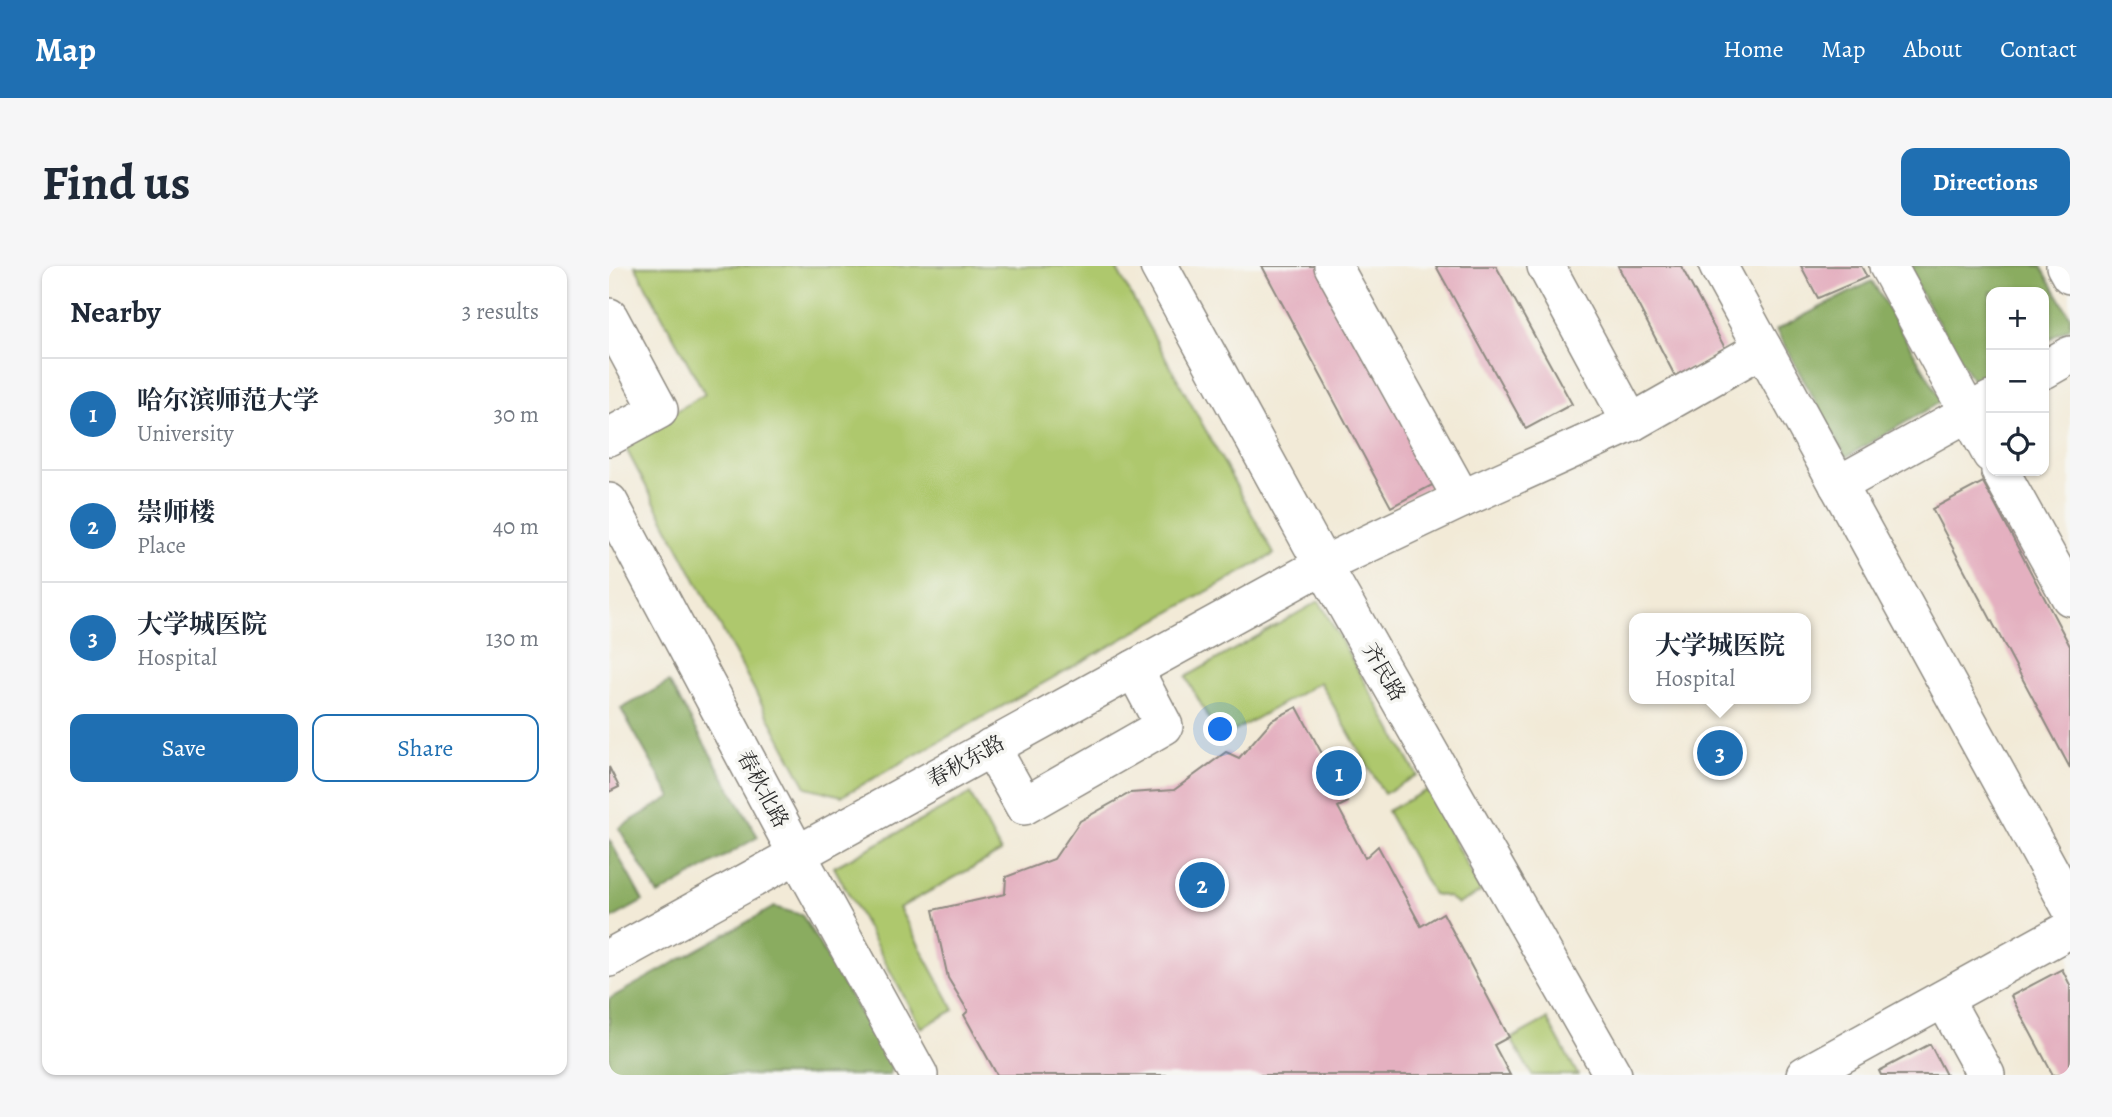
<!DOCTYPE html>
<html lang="en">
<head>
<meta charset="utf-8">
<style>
  body { margin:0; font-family:Alegreya,"Noto Serif SC",serif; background:#f6f6f7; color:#1f2937 }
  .controls { position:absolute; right:21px; top:21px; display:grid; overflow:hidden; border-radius:14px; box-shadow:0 2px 5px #0004 }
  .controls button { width:63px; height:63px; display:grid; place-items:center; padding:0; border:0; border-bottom:2px solid #e0e1e3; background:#fff; color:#1f2937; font:35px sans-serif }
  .you { position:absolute; left:612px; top:464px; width:24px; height:24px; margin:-18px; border:5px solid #fff; border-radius:50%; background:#1a73e8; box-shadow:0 0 0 10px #1a73e833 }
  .badge { display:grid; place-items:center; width:46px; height:46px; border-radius:50%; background:#1f6fb2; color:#fff; font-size:23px; font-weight:700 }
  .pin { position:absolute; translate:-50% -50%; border:4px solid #fff; box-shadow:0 2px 7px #0006 }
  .popup { position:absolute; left:1020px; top:347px; width:182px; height:91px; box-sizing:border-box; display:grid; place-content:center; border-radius:14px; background:#fff; filter:drop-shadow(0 2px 5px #0005); font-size:23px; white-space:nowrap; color:#747a83 }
  .popup b { font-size:26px; color:#1f2937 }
  .popup::after { content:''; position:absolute; left:50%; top:100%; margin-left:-14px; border:14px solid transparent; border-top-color:#fff }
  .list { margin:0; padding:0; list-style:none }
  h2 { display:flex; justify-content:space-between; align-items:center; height:91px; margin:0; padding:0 28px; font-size:30px }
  h2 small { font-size:23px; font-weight:400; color:#747a83 }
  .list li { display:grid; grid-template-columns:46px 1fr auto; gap:21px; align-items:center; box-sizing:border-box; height:112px; padding:0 28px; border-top:2px solid #e0e1e3 }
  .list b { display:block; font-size:26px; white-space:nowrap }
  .list p { margin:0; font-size:23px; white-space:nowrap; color:#747a83 }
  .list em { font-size:23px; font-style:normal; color:#747a83 }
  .actions { display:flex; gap:14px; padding:21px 28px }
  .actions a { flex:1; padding:16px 0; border:2px solid #1f6fb2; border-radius:14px; text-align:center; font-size:24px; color:#1f6fb2 }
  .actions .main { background:#1f6fb2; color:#fff }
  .icon { flex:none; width:38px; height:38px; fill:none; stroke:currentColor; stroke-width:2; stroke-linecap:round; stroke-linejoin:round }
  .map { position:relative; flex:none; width:1461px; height:809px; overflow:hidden; border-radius:14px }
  header { display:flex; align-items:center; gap:42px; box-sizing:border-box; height:98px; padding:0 35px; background:#1f6fb2; color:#fff }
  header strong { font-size:33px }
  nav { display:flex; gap:38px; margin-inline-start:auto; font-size:24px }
  .intro { display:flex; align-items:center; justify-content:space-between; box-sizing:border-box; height:168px; padding:0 42px }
  h1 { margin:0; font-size:49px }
  .button { padding:18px 32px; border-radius:14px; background:#1f6fb2; color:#fff; font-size:24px; font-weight:700 }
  main { display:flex; gap:42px; padding:0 42px }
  aside { flex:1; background:#fff; border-radius:14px; box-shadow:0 2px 5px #0004 }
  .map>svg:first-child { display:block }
  .green { fill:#aec86d; stroke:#6c7a4c; stroke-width:2 }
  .forest { fill:#8aac60; stroke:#5a6c46; stroke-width:2 }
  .building { fill:#e4b0c0 }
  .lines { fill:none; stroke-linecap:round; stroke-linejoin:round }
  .minor-casing { stroke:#8e8a81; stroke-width:40 }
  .minor { stroke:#fff; stroke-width:37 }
  .labels { text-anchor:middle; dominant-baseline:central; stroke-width:7; stroke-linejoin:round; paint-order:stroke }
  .street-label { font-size:21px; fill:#2b2b2b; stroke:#f6f6f2 }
</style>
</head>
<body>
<header>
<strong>Map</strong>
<nav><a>Home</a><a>Map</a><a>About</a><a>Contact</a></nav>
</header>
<div class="intro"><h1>Find us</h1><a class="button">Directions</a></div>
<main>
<aside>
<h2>Nearby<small>3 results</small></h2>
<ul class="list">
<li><span class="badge">1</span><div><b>哈尔滨师范大学</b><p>University</p></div><em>30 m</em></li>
<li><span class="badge">2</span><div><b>崇师楼</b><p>Place</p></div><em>40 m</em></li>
<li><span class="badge">3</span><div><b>大学城医院</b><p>Hospital</p></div><em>130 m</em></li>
</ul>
<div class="actions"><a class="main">Save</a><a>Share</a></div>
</aside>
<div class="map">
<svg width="1461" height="809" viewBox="0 0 1461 809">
  <rect width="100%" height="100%" fill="#f6f6f2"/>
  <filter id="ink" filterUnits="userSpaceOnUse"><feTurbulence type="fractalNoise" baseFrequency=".0143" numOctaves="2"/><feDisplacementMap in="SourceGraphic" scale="14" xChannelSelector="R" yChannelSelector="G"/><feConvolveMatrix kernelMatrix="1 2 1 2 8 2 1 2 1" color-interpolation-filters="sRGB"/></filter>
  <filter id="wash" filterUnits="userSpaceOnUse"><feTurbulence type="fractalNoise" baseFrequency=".00686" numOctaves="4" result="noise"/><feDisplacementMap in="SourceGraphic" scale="28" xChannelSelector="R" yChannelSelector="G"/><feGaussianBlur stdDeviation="1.57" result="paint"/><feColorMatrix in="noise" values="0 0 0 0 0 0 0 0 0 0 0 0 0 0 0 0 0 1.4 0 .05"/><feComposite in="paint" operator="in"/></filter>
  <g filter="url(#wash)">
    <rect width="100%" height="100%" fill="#f2ead7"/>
    <!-- green -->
    <g class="green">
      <polygon points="26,0 506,0 665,288 233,530 197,521 14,177 96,128"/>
      <polygon points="710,335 808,509 775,528 711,416 611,473 577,411"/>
      <polygon points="818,524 872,626 849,638 839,631 824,628 778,545"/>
      <polygon points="361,528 392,586 290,642 345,744 312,762 225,601"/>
      <polygon points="938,753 969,809 923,809 902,773"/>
    </g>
    <!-- forest -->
    <g class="forest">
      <polygon points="1296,0 1432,0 1461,50 1461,61 1435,76 1435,26 1382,26 1382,107 1365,117"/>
      <polygon points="1263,15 1333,135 1237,191 1167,64"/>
      <polygon points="60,416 149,571 49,629 10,562 62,531 12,443"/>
      <polygon points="0,573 34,635 0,654"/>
      <polygon points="165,641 193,649 283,801 280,809 0,809 0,733"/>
    </g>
    <g id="blocks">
      <!-- building -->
      <g class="building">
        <polygon points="653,0 712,0 827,217 782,241"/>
        <polygon points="827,0 887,0 963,138 917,163"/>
        <polygon points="1009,0 1072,0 1116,82 1066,110"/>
        <polygon points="1192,0 1252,0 1258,11 1209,32"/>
        <polygon points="1374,216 1461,380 1461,502 1323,243"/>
        <polygon points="688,441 739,536 729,541 756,592 769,580 812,660 834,647 900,771 885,779 901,809 388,809 355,749 359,745 339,712 324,644 396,628 397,611 445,593 471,555 521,527 565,524 617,486 630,492 663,454"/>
        <polygon points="0,501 10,521 0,526"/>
        <polygon points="1453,703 1461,719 1461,809 1444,809 1402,730"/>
        <polygon points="1321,778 1337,809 1272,809 1270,805"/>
      </g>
    </g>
  </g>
  <g filter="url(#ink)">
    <use href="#blocks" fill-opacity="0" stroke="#8e8a81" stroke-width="2"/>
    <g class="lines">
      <!-- minor casing -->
      <g class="minor-casing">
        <g id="minor">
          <polyline points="550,0 714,299 1004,809"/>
          <polyline points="724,0 853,233"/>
          <polyline points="937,0 1022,157"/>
          <polyline points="1109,0 1461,641"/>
          <polyline points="1279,0 1382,188"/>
          <polyline points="1456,0 1461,9"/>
          <polyline points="0,51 50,144 0,171"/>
          <polyline points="1435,104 1461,89"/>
          <polyline points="1391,205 1461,331"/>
          <polyline points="1229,219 1382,134"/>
          <polyline points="0,236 188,588 310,809"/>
          <polyline points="382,481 415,540 555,460 525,403"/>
          <polyline points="0,692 714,299 853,233 1022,157 1154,82"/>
          <polyline points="1335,733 1377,809"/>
          <polyline points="1196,809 1461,663"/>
        </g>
      </g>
      <!-- minor -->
      <use href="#minor" class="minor"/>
    </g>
  </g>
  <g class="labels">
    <!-- street labels -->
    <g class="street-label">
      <text transform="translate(775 406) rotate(60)">齐民路</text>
      <text transform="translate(357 495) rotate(-29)">春秋东路</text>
      <text transform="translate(154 523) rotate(62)">春秋北路</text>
    </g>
  </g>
</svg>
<div class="controls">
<button>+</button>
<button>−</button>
<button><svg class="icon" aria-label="locate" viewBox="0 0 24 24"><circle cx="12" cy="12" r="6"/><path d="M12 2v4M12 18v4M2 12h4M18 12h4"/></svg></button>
</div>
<div class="you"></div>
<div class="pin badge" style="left:730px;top:507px">1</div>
<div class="pin badge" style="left:593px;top:619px">2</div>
<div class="pin badge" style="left:1111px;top:487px">3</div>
<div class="popup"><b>大学城医院</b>Hospital</div>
</div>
</main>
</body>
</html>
